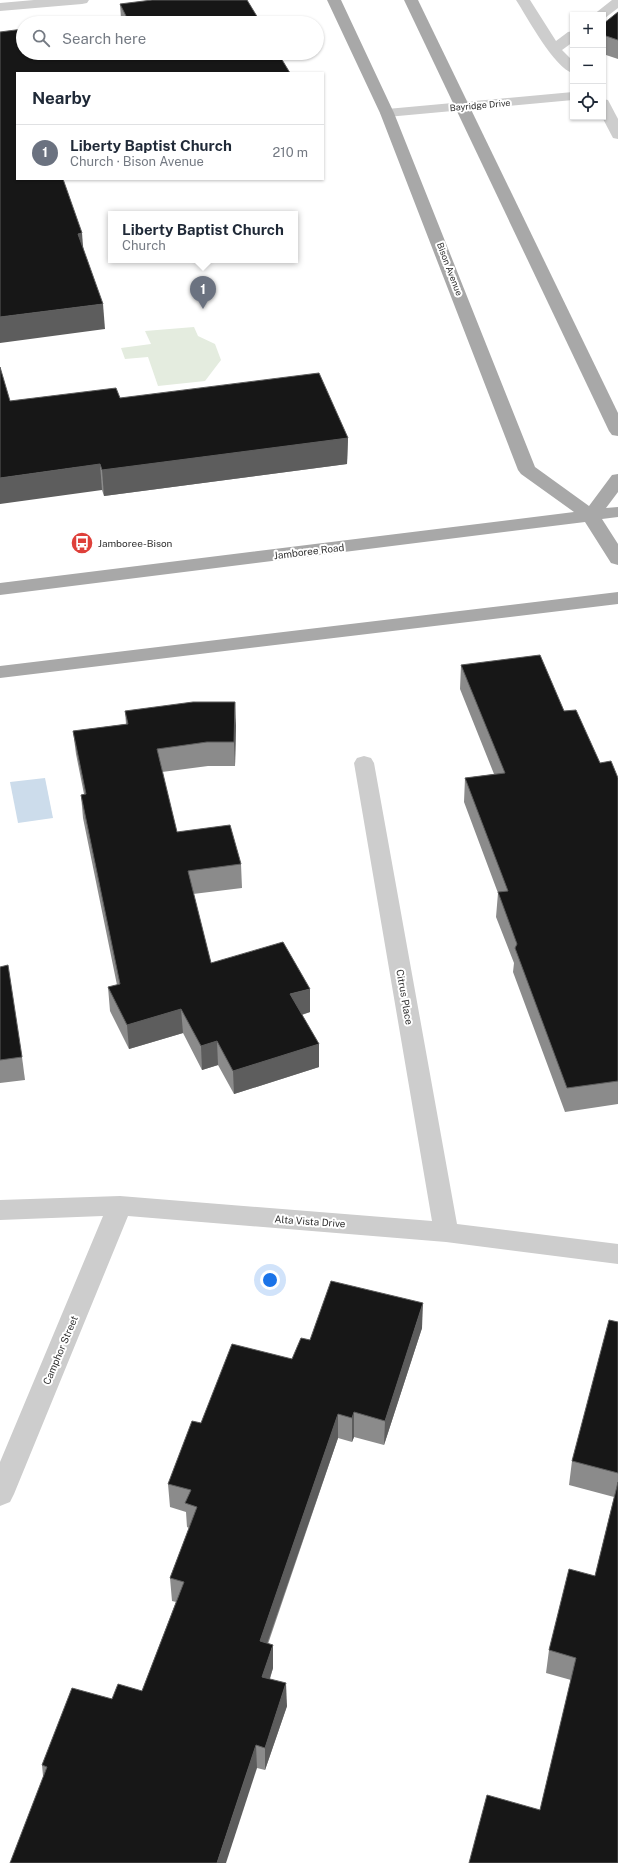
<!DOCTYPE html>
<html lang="en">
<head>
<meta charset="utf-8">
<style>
  body { margin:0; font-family:"Public Sans",sans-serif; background:#f2f2f3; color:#1f2937 }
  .controls { position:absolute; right:12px; top:12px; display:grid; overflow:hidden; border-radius:0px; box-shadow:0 1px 3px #0004 }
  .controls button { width:36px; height:36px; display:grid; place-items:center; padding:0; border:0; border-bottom:1px solid #e0e1e3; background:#fff; color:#1f2937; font:20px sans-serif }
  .you { position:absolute; left:270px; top:1280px; width:14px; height:14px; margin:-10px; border:3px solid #fff; border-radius:50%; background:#1a73e8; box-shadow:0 0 0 6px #1a73e833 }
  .badge { display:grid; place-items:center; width:26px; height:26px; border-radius:50%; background:#111827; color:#fff; font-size:13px; font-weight:700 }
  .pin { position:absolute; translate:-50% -33px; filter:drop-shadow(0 1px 2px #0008) }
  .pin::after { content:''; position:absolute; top:21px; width:14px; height:12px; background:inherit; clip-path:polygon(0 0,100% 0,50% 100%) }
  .popup { position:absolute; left:108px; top:211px; width:190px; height:52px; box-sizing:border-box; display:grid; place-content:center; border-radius:0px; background:#fff; filter:drop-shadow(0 1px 3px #0005); font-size:13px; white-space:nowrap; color:#747a83 }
  .popup b { font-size:15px; color:#1f2937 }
  .popup::after { content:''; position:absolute; left:50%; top:100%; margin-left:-8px; border:8px solid transparent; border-top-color:#fff }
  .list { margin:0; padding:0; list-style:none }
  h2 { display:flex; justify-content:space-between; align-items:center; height:52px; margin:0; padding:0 16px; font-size:17px }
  h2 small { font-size:13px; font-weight:400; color:#747a83 }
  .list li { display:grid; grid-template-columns:26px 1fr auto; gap:12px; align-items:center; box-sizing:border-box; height:56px; padding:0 16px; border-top:1px solid #e0e1e3 }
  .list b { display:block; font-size:15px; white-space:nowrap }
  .list p { margin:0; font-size:13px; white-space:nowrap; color:#747a83 }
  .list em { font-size:13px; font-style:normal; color:#747a83 }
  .icon { flex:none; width:22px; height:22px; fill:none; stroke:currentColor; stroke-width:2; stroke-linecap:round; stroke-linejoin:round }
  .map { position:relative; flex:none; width:618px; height:1863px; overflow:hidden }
  .search { position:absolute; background:#fff; box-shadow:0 1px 3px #0004; left:16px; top:16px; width:308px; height:44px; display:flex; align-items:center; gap:10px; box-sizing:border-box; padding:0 14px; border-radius:22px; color:#747a83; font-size:15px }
  .panel { position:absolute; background:#fff; box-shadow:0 1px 3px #0004; left:16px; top:72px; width:308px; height:108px; border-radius:0px }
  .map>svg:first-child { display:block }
  .green { fill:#e4ecdf }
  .water { fill:#ccdceb }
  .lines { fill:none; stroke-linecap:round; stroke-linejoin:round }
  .minor { fill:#cdcdcd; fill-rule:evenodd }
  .major { fill:#a8a8a8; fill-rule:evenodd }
  .wall { fill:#8b8b8b }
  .shaded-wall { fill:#5d5d5d }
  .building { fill:#171717; stroke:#5d5d5d }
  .labels { text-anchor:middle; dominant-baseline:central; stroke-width:4; stroke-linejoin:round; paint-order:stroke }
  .far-street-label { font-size:9px; fill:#303030; stroke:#fff }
  .poi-label { font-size:10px; fill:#303030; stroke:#fff; text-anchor:start }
  .street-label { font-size:10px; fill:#303030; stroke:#fff }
</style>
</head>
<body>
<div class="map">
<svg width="618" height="1863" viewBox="0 0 618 1863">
  <rect width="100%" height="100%" fill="#fff"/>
  <!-- green -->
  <polygon class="green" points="194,327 198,336 215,344 221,360 205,381 158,386 148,357 125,359 121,348 151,344 145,331"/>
  <!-- water -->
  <polygon class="water" points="45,778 53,818 18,823 10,782"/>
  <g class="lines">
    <!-- minor -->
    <g class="minor">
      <polygon points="34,0 89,0 87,3 82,4 0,11 0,3"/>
      <path d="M516,0H530L556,41L568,32L573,31V42L562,50L573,61V73C555,69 527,17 516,0Z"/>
      <polygon points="612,0 618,0 618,8 605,18 603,18 603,15 593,15"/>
      <polygon points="573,92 573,100 387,117 382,116 380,113 382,110 387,109"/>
      <polygon points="603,99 608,100 618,119 618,139 613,138 602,117"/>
      <polygon points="364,756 371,758 374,763 457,1224 618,1244 618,1264 446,1242 128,1216 14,1494 10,1502 0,1506 0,1462 103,1216 0,1220 0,1200 120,1196 432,1221 354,763 357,758"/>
    </g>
    <!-- major -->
    <g class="major">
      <polygon points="327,0 341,0 394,113 535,467 589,506 612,475 618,474 618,492 606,508 618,507 618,517 602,519 618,544 618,565 611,563 585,522 0,595 0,583 574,512 521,474 518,470 380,113"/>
      <polygon points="404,0 418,0 618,413 618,436 612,435 609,431"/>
      <polygon points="618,592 618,604 0,678 0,666"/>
    </g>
  </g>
  <!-- wall -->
  <g class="wall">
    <polygon points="120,4 261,23 121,19"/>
    <polygon points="618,12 618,59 603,54 603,24"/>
    <polygon points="120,398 348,438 347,464 104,496 102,490 10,401"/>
    <polygon points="461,665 564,711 600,763 618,778 618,1104 565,1112 513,972 514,963 496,917 498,893 464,802 465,778 494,774 460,689"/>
    <polygon points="125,711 236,725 235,766 208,766 162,772 177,832 241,864 242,888 193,894 211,963 310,1012 302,1015 319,1044 319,1067 234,1094 218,1065 202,1070 183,1033 129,1049 110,1011 108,987 117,985 83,818 81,795 84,794 76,754 73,731 126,724"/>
    <polygon points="0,967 22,1057 25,1080 0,1083"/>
    <polygon points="618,1322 618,1863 540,1810 571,1680 546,1673 549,1650 595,1576 614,1497 569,1485 572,1461"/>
    <polygon points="422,1328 384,1445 354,1437 352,1442 338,1438 268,1644 273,1668 270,1679 287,1706 265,1770 257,1768 43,1776 42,1765 112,1699 142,1691 176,1602 172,1601 170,1578 189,1528 187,1527 186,1512 170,1507 168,1484 201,1423 292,1359 310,1340"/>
  </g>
  <!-- shaded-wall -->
  <g class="shaded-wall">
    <polygon points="82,233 84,258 78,234"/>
    <polygon points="103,304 105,329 0,343 0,317"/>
    <polygon points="348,438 347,464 104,496 102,470"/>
    <polygon points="100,464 102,490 0,504 0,478"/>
    <polygon points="235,702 236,725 235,766 234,742"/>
    <polygon points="310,989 310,1012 290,1018 290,994"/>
    <polygon points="181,1009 183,1033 129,1049 127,1025"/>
    <polygon points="217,1041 218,1065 202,1070 201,1046"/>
    <polygon points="319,1044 319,1067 234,1094 233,1071"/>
    <polygon points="423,1303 422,1328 384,1445 385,1421"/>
    <polygon points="354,1412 354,1437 352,1442 352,1418"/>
    <polygon points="338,1414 338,1438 260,1664 260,1641"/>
    <polygon points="273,1645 273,1668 263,1699 262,1677"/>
    <polygon points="286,1683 287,1706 265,1770 265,1748"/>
    <polygon points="256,1745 257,1768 226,1863 217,1863"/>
  </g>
  <!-- building -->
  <g class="building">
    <polygon points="152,0 247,0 261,23 81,23 127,18 120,4"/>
    <polygon points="618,12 618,40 603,35 603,24"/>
    <polygon points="23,29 23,53 278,53 290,73 17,73 17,179 63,179 82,233 78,234 103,304 0,317 0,32"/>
    <polygon points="0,367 10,401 116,388 120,398 319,373 348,438 102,470 100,464 0,478"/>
    <polygon points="540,655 564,711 576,710 600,763 611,761 618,778 618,1081 567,1088 515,948 517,944 498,892 508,891 465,778 505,773 461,665"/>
    <polygon points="193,702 235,702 234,742 207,742 157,749 177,832 230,825 241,864 188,871 211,963 283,942 310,989 290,994 319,1044 233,1071 217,1041 201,1046 181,1009 127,1025 108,987 120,984 81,795 86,794 73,731 128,724 125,711"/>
    <polygon points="8,965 22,1057 0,1060 0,967"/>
    <polygon points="331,1281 423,1303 385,1421 354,1412 352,1418 338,1414 260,1641 273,1645 262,1677 286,1683 265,1748 256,1745 217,1863 10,1863 47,1767 42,1765 72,1688 112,1699 118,1684 142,1691 184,1582 170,1578 197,1507 185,1503 191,1490 168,1484 192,1421 201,1423 232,1344 292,1359 301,1338 310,1340"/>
    <polygon points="609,1320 618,1322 618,1473 572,1461"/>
    <polygon points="618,1482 618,1863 469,1863 487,1795 540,1810 576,1658 549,1650 569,1569 595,1576"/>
  </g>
  <!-- icons -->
  <defs>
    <g id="bus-disc" transform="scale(1.15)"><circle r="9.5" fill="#de403a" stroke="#fff"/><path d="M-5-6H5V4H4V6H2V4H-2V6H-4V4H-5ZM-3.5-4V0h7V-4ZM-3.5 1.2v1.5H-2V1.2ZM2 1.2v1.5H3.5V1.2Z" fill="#fff"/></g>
  </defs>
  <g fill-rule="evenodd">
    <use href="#bus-disc" x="82" y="543"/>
  </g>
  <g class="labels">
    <!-- far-street labels -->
    <g class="far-street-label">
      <text transform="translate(480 105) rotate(-5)">Bayridge Drive</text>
      <text transform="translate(450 269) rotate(69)">Bison Avenue</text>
    </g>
    <!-- poi labels -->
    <g class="poi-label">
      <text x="98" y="543">Jamboree-Bison</text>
    </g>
    <!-- street labels -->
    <g class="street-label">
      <text transform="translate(309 551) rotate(-7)">Jamboree Road</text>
      <text transform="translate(405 997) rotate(80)">Citrus Place</text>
      <text transform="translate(310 1221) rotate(4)">Alta Vista Drive</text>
      <text transform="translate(60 1350) rotate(-67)">Camphor Street</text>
    </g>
  </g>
</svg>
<div class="controls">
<button>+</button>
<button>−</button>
<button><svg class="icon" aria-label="locate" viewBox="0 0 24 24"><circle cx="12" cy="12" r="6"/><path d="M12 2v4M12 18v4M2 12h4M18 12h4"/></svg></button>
</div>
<div class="you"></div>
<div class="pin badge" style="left:203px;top:309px;background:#6b7280">1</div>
<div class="popup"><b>Liberty Baptist Church</b>Church</div>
<div class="search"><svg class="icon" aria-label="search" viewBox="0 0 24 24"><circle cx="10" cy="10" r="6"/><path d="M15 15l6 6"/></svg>Search here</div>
<section class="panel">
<h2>Nearby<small></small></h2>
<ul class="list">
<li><span class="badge" style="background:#6b7280">1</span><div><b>Liberty Baptist Church</b><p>Church · Bison Avenue</p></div><em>210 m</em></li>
</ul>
</section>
</div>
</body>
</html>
